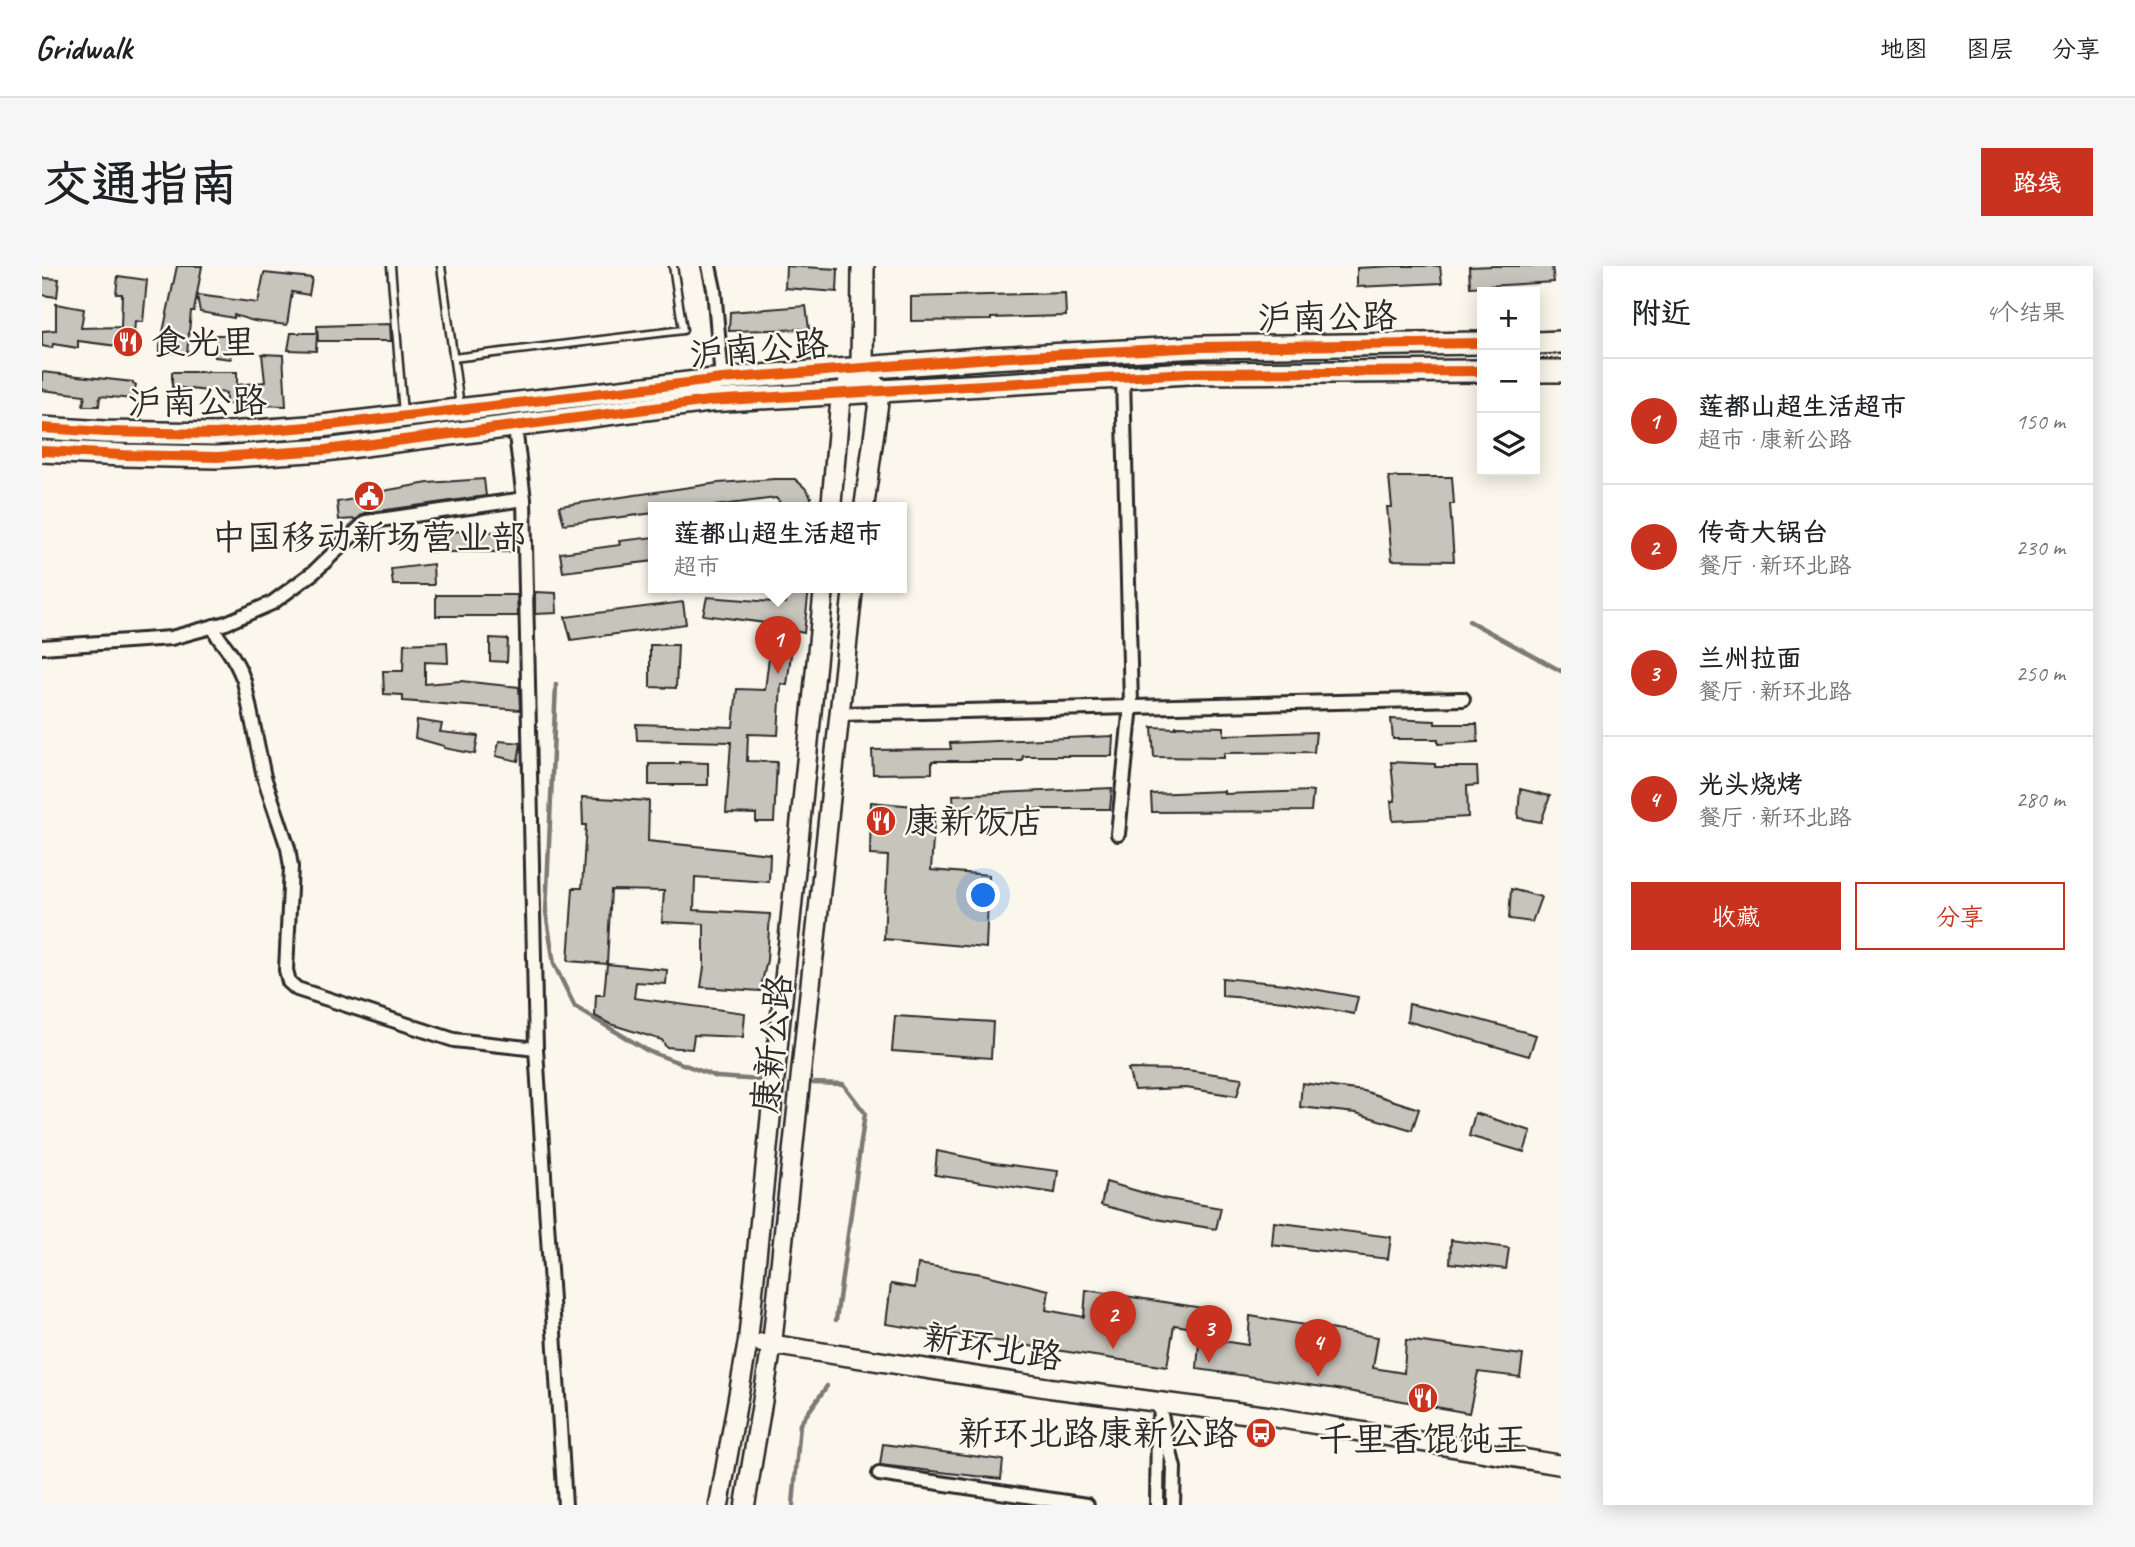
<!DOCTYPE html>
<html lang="zh">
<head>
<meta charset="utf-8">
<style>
  body { margin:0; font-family:Caveat,"LXGW WenKai TC",sans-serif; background:#f6f6f6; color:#202124 }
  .controls { position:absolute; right:21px; top:21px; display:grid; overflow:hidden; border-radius:0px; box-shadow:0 4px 18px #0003 }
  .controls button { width:63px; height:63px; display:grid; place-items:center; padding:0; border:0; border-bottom:2px solid #e0e0e0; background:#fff; color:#202124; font:35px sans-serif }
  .you { position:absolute; left:942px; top:630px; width:24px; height:24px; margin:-18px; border:5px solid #fff; border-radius:50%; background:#1a73e8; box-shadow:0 0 0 10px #1a73e833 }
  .badge { display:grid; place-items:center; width:46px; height:46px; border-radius:50%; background:#c8321e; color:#fff; font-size:23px; font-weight:700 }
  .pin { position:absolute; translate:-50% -58px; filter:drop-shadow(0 2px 4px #0008) }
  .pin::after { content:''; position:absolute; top:37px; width:24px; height:21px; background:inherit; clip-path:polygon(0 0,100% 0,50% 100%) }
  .popup { position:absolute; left:606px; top:236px; width:259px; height:91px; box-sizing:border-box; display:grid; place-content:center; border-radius:0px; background:#fff; filter:drop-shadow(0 2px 5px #0005); font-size:23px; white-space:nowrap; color:#757577 }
  .popup b { font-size:26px; color:#202124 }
  .popup::after { content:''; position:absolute; left:50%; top:100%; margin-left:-14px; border:14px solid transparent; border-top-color:#fff }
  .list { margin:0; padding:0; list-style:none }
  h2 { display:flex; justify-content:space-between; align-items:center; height:91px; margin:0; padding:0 28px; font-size:30px }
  h2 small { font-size:23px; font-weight:400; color:#757577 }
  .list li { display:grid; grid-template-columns:46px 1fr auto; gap:21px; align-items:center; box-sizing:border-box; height:126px; padding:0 28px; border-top:2px solid #e0e0e0 }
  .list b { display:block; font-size:26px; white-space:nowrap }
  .list p { margin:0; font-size:23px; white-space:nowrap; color:#757577 }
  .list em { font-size:23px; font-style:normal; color:#757577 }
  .actions { display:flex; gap:14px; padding:21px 28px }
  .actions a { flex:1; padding:16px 0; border:2px solid #c8321e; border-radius:0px; text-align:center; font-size:24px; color:#c8321e }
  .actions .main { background:#c8321e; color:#fff }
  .icon { flex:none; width:38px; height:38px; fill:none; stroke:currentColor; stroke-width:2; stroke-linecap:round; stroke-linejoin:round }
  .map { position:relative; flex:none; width:1519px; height:1239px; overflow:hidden; border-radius:0px }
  header { display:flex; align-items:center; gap:42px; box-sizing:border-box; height:98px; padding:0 35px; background:#fff; border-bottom:2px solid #e0e0e0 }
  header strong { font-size:33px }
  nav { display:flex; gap:38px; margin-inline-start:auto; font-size:24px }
  .intro { display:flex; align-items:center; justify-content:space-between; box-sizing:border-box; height:168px; padding:0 42px }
  h1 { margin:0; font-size:49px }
  .button { padding:18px 32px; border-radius:0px; background:#c8321e; color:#fff; font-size:24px; font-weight:700 }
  main { display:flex; gap:42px; padding:0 42px }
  aside { flex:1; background:#fff; border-radius:0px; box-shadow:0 4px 18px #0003 }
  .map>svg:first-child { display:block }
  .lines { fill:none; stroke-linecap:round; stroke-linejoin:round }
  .stream { stroke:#7b7a75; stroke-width:4.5 }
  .building { fill:#c7c4bc; stroke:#2b2b2b; stroke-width:2 }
  .lane-casing { stroke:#2b2b2b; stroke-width:11 }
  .street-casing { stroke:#2b2b2b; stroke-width:18 }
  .secondary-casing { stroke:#2b2b2b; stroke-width:23 }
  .primary-casing { stroke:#2b2b2b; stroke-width:26 }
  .lane { stroke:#fbf7ec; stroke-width:6 }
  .street { stroke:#fbf7ec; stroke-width:12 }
  .secondary { stroke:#fbf7ec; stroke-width:18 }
  .primary { stroke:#fbf7ec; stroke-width:21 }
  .cycleway-casing { stroke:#fbf7ec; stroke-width:15 }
  .cycleway { stroke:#e8590c; stroke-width:10 }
  .labels { text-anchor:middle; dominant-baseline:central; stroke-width:5; stroke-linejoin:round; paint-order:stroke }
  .street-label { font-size:35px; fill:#2b2b2b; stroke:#fbf7ec }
  .poi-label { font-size:35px; fill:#2b2b2b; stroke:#fbf7ec; text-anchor:start }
</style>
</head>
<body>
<header>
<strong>Gridwalk</strong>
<nav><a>地图</a><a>图层</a><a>分享</a></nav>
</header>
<div class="intro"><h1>交通指南</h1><a class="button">路线</a></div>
<main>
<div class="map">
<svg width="1519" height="1239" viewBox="0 0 1519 1239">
  <rect width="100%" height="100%" fill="#fbf7ec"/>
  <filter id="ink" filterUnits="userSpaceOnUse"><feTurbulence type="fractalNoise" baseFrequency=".0143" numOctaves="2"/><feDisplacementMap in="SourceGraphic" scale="14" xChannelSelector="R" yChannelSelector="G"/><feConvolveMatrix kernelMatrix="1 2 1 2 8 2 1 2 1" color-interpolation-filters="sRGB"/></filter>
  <g filter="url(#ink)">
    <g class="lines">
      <!-- stream -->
      <g class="stream">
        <polyline points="1427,355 1519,405"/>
        <polyline points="514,418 504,646 512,698 533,741 606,785 675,811 719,814"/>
        <polyline points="771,817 801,818 823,847 794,1054"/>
        <polyline points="751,1239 758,1158 785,1120"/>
      </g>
    </g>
    <!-- building -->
    <g class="building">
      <polygon points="135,0 160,0 152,45 149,45 145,88 117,85"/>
      <polygon points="744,0 796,3 795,26 743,22"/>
      <polygon points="1352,0 1398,0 1400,17 1315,21 1315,2"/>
      <polygon points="1451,0 1510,0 1512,16 1428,21 1427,1"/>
      <polygon points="222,7 270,12 267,29 250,26 245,59 212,55 192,49 192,52 158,46 155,29 216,37"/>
      <polygon points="76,10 105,14 101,56 93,55 91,82 36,75 36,82 11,78 10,82 0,80 0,65 14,64 14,38 42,43 39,62 79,61 80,28 74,28"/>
      <polygon points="0,12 17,13 15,31 0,29"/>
      <polygon points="1023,27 1024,50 949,52 949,54 869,55 869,31"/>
      <polygon points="764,40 767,63 687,65 688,46"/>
      <polygon points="348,58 349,75 276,75 275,60"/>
      <polygon points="249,67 275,67 274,85 246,84"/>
      <polygon points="174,69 191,69 189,93 173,91"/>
      <polygon points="220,88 241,89 244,140 184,138 184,127 130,121 130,106 195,106 195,119 223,116"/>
      <polygon points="0,106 91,116 91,118 94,119 91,133 58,130 57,140 41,140 43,129 0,124"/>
      <polygon points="1347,211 1410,211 1412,238 1408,238 1412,295 1350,294 1345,241 1350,241"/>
      <polygon points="442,213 444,230 323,247 315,253 297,254 295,236 335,229 335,226 386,217"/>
      <polygon points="732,213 753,213 763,222 769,231 768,242 743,242 734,232 657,242 612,242 612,247 522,258 517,240 676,217"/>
      <polygon points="459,262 474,263 474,286 385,286 385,265 459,266"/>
      <polygon points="612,271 612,295 521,306 518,287 578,279 577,275"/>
      <polygon points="391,298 392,319 351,319 349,303"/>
      <polygon points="746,322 767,322 762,367 752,365 745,419 739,418 736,469 706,468 705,495 735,496 732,556 714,556 714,548 684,547 689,476 595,474 594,458 691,461 695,423 723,424 731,358 661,349 665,331 744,337"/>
      <polygon points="493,326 514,327 515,347 493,348"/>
      <polygon points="394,329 475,329 476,350 394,350"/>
      <polygon points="641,336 644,358 589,366 529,374 523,351"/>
      <polygon points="448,372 466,373 465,396 448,395"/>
      <polygon points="405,376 406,397 383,396 383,418 419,415 477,421 478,444 361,435 361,429 342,428 341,405 361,405 362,378"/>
      <polygon points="608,379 636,379 634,422 608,421"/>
      <polygon points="1349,453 1393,455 1393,458 1435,458 1436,476 1396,478 1396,473 1351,473"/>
      <polygon points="375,454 400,458 398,466 436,470 433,488 402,482 402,480 373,472"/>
      <polygon points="1134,460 1182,461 1182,469 1274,466 1272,486 1182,487 1182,492 1112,491 1110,461 1134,462"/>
      <polygon points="1071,470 1070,490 981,490 980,495 890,495 890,507 831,508 830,484 909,483 908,477"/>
      <polygon points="457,475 479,477 476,495 454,490"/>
      <polygon points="638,496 666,497 666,519 607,519 607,498 638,498"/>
      <polygon points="1349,496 1393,498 1393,501 1435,501 1436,519 1425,520 1426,551 1351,555 1349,535 1353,535"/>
      <polygon points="1070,522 1068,543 983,543 983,547 912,547 911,529"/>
      <polygon points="1478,523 1508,530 1499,556 1476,552"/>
      <polygon points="1182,525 1182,528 1271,525 1269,545 1110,546 1109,528"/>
      <polygon points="540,531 607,535 606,575 728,588 727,616 653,611 652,644 728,648 725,694 718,725 659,721 662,701 662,658 620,656 622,625 569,624 565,698 526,695 531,622 540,622 544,559 541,559"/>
      <polygon points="829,536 893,542 889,604 947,609 944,682 842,673 846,590 828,589"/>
      <polygon points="1469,623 1499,631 1490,656 1467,653"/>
      <polygon points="565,698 625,704 624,718 594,716 592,732 703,747 701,771 652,769 650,783 624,781 620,774 568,758 553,750 554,729 562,729"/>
      <polygon points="1180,712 1243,718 1316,731 1312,748 1243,735 1180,730"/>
      <polygon points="1367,738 1431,752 1494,769 1487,790 1365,755"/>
      <polygon points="853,750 951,756 949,792 850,785"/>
      <polygon points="1086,803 1145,804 1200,812 1195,830 1144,822 1092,824"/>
      <polygon points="1260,817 1322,825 1377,843 1370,864 1314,847 1258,841"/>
      <polygon points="1433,847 1489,865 1482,886 1427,870"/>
      <polygon points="895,885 953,897 1016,905 1013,927 893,909"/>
      <polygon points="1064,916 1120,932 1179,942 1174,963 1114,953 1059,939"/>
      <polygon points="1232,956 1349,971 1346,993 1230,979"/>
      <polygon points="1409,974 1467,982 1464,1003 1408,997"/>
      <polygon points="876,998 940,1008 1007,1024 1004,1044 1042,1051 1044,1024 1174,1044 1167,1073 1206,1079 1208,1050 1336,1071 1331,1102 1362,1107 1364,1074 1481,1089 1478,1111 1436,1106 1427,1147 1295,1123 1155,1103 1158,1063 1132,1059 1125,1101 844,1058 849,1018 873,1022"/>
      <polygon points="841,1178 961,1194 959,1213 838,1199"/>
    </g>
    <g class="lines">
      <!-- lane casing -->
      <g class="lane-casing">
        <g id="lane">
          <polyline points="349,0 361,148"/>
          <polyline points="399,0 418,140"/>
          <polyline points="411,92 641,64 631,0"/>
        </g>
      </g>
      <!-- street casing -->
      <g class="street-casing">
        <g id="street">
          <polyline points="667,0 672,23 680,113"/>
          <polyline points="473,161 482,233 494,783 523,1239"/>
          <path d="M172,360C174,371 180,375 186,384C193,394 198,404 202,415L222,511L246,582L249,601L244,704L247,716L255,723L412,774L494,783"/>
          <polyline points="0,381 129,372 184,357 230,337 272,306 324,256 482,233"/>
          <polyline points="798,448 1421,433"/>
          <polyline points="1076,568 1089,439 1081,110"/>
          <polyline points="1116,1137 1132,1202 1131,1239"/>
          <polyline points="837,1208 1045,1239"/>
          <polyline points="1115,1239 1116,1155"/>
        </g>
      </g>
      <!-- secondary casing -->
      <g class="secondary-casing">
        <g id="secondary">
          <polyline points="789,242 799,127 820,102 838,125 822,242"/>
          <polyline points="720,1077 1008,1122 1225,1150 1519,1199"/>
          <polyline points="677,1239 706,1075 782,322"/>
          <polyline points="703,1239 730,1078 811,322"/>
        </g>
      </g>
      <!-- primary casing -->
      <g class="primary-casing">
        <g id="primary">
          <polyline points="1493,77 1519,76"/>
          <polyline points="820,102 821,0"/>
          <polyline points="1493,105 1519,105"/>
          <polyline points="0,162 63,166 173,168 279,160 680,113 949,92 1159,81 1440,77"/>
          <polyline points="0,185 81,189 175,191 283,184 667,135 1147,107 1440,105"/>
        </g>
      </g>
      <!-- lane -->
      <use href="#lane" class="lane"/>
      <!-- street -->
      <use href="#street" class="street"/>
      <!-- secondary -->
      <use href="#secondary" class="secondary"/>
      <!-- primary -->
      <use href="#primary" class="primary"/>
      <!-- cycleway casing -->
      <g class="cycleway-casing">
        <g id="cycleway">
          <polyline points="0,162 63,166 173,168 279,160 680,113 949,92 1159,81 1440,77"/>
          <polyline points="0,185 81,189 175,191 283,184 667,135 1147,107 1440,105"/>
        </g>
      </g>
      <!-- cycleway -->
      <use href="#cycleway" class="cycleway"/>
    </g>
  </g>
  <!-- icons -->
  <defs>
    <g id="restaurant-disc" transform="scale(1.575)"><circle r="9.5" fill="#c8321e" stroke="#fbf7ec"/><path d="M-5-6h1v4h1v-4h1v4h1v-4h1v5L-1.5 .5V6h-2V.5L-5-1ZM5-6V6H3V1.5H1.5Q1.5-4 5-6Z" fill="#fff"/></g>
    <g id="civic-disc" transform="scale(1.575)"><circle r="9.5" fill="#c8321e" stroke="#fbf7ec"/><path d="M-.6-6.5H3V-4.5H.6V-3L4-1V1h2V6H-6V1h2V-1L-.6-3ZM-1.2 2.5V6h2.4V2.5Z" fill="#fff"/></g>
    <g id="bus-disc" transform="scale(1.575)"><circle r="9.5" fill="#c8321e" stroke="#fbf7ec"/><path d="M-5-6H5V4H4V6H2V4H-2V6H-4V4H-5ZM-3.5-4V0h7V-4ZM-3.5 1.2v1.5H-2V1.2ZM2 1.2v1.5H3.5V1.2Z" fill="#fff"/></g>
  </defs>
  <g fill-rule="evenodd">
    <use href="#restaurant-disc" x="86" y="76"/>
    <use href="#civic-disc" x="327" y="230"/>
    <use href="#restaurant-disc" x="839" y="555"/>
    <use href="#restaurant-disc" x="1381" y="1132"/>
    <use href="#bus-disc" x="1219" y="1167"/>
  </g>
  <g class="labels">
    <!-- street labels -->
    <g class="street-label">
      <text transform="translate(1285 51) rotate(-1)">沪南公路</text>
      <text transform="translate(717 83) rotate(-5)">沪南公路</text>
      <text transform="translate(155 136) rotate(-1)">沪南公路</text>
      <text transform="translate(730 778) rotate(-84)">康新公路</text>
      <text transform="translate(951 1081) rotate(9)">新环北路</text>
    </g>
    <!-- poi labels -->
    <g class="poi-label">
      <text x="109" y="76">食光里</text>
      <text x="327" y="271" text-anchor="middle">中国移动新场营业部</text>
      <text x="862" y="555">康新饭店</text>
      <text x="1196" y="1167" text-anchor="end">新环北路康新公路</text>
      <text x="1381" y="1173" text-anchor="middle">千里香馄饨王</text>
    </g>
  </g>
</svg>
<div class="controls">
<button>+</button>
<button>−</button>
<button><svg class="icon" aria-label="layers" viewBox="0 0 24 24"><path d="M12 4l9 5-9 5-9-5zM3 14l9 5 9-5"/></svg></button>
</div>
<div class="you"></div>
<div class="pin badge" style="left:736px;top:408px">1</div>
<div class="popup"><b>莲都山超生活超市</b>超市</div>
<div class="pin badge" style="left:1071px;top:1083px">2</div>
<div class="pin badge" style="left:1167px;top:1097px">3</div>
<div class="pin badge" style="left:1276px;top:1111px">4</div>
</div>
<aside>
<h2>附近<small>4个结果</small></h2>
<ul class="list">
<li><span class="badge">1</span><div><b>莲都山超生活超市</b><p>超市 · 康新公路</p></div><em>150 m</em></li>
<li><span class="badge">2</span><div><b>传奇大锅台</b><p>餐厅 · 新环北路</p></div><em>230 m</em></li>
<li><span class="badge">3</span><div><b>兰州拉面</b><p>餐厅 · 新环北路</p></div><em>250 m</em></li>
<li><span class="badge">4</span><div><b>光头烧烤</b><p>餐厅 · 新环北路</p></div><em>280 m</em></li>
</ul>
<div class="actions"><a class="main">收藏</a><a>分享</a></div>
</aside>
</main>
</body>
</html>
